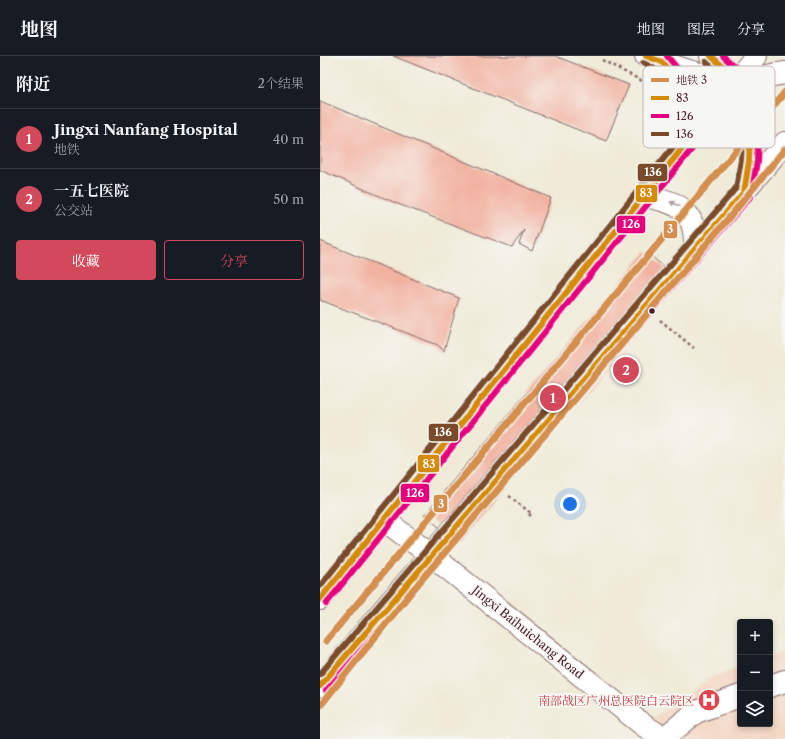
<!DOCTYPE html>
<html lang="zh">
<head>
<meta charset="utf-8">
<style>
  body { margin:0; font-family:"Libre Caslon Text","Noto Serif SC",serif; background:#242831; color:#f1f3f6 }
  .controls { position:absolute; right:12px; bottom:12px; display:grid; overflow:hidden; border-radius:4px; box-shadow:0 2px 6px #0003 }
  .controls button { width:36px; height:36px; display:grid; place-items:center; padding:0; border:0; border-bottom:1px solid #363941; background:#171b24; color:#f1f3f6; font:20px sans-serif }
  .you { position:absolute; left:250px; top:448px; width:14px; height:14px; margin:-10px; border:3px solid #fff; border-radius:50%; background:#1a73e8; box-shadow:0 0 0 6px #1a73e833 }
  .badge { display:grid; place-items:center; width:26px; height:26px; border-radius:50%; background:#d1495b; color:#fff; font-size:13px; font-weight:700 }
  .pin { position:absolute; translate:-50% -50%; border:2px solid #fff; box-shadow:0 1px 4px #0006 }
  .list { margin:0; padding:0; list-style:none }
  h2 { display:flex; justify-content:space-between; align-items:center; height:52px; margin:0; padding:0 16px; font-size:17px }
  h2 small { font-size:13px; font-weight:400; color:#9ea1a6 }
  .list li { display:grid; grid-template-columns:26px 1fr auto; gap:12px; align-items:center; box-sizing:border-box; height:60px; padding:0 16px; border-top:1px solid #363941 }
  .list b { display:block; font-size:15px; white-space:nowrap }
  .list p { margin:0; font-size:13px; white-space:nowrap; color:#9ea1a6 }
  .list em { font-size:13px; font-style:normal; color:#9ea1a6 }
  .actions { display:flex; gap:8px; padding:12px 16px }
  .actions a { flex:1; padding:9px 0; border:1px solid #d1495b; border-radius:4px; text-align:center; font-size:14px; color:#d1495b }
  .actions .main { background:#d1495b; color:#fff }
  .icon { flex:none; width:22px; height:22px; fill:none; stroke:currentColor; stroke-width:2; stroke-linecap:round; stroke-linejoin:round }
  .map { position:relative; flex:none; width:465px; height:683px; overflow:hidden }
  header { display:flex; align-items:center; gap:24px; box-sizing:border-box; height:56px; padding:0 20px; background:#171b24; border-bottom:1px solid #363941 }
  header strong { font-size:19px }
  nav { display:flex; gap:22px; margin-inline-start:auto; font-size:14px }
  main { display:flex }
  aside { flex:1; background:#171b24 }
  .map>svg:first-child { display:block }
  .built { fill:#f3d4bf }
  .building { fill:#f2b2a0 }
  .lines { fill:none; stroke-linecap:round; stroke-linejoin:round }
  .minor-casing { stroke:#846667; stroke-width:24 }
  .major-casing { stroke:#846667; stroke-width:24 }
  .highway-casing { stroke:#846667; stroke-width:24 }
  .path { stroke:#846667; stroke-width:2.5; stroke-dasharray:3 3; stroke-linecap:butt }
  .minor { stroke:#fff; stroke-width:22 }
  .major { stroke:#fff; stroke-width:22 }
  .highway { stroke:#fff; stroke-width:22 }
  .path-bridge { stroke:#846667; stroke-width:2.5; stroke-dasharray:3 3; stroke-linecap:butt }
  .bus-1-casing { stroke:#f6f6f2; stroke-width:9 }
  .bus-2-casing { stroke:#f6f6f2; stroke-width:9 }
  .bus-3-casing { stroke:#f6f6f2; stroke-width:9 }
  .bus-1 { stroke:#d48b09; stroke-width:6 }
  .bus-2 { stroke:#e5007d; stroke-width:6 }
  .bus-3 { stroke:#7a4b2a; stroke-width:6 }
  .metro-1-casing { stroke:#f6f6f2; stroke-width:10 }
  .metro-1 { stroke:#d48e4e; stroke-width:7 }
  .oneway { fill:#ae9aa0 }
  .bus-dot { fill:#4a1f2b; stroke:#f6f6f2; stroke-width:1.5 }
  .labels { text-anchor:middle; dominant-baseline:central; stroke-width:4; stroke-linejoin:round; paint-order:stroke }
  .street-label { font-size:12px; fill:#4a1f2b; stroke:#f6f6f2 }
  .health-label { font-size:12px; fill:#be3a42; stroke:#f6f6f2; text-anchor:end }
  .key { fill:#f6f6f2; stroke:#c2b6b6; stroke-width:1 }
  .key-label { font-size:11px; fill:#4a1f2b }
  .line-badge { stroke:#f6f6f2; stroke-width:1.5 }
  .badge-label { font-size:11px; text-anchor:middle; font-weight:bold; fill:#fff }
</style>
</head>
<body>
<header>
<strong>地图</strong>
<nav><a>地图</a><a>图层</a><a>分享</a></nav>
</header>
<main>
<aside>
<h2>附近<small>2个结果</small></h2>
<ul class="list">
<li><span class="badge">1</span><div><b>Jingxi Nanfang Hospital</b><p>地铁</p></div><em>40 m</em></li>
<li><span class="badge">2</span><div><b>一五七医院</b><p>公交站</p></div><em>50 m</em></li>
</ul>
<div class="actions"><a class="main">收藏</a><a>分享</a></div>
</aside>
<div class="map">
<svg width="465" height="683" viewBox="0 0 465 683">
  <rect width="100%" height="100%" fill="#f6f6f2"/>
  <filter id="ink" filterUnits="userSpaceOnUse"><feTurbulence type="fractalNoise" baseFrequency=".025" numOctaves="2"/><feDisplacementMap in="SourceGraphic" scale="8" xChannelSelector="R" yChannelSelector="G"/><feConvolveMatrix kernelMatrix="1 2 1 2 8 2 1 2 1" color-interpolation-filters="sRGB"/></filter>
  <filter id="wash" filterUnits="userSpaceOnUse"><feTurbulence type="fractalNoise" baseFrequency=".012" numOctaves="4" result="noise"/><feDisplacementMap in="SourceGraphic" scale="16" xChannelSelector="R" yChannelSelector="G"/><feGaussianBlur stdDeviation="0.9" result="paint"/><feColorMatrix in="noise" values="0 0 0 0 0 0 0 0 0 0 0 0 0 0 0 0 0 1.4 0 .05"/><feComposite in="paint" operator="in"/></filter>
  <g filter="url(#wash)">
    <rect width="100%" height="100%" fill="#efebd7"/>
    <!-- built -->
    <polygon class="built" points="465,595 465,683 326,683 323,669 392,621 420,611 420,668 450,668 450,600"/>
    <g id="blocks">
      <!-- building -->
      <g class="building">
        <polygon points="73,0 235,0 309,29 286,85"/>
        <polygon points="0,45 231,142 212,195 199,188 204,174 192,191 78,148 0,114"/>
        <polygon points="0,185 139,242 124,295 118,289 0,244"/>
        <polygon points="326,196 361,225 139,487 104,459"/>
      </g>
    </g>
  </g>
  <g filter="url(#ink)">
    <use href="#blocks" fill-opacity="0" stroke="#846667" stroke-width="1"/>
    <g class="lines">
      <!-- minor casing -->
      <g class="minor-casing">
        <g id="minor">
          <polyline points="64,464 111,499 323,669 345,683"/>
          <polyline points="450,630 465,625"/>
          <polyline points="344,682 376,656 420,640"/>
        </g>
      </g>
      <!-- major casing -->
      <g class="major-casing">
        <g id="major">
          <path d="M326,0C355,11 384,22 416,23C432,24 449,19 465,17"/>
          <polyline points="391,0 417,23 427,60 430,82 429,105 424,136"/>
        </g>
      </g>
      <!-- highway casing -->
      <g class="highway-casing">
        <g id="highway">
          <path d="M342,6C365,34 371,43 373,79"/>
          <path d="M325,140C361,147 376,154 375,193"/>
          <polyline points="0,543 436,0"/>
          <polyline points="0,630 61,557 465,87"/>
        </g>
      </g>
      <!-- path -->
      <g class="path">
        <polyline points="282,4 328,28"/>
        <polyline points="340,264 374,292"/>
        <polyline points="189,440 212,458 208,460"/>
      </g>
      <!-- minor -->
      <use href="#minor" class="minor"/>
      <!-- major -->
      <use href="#major" class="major"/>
      <!-- highway -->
      <use href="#highway" class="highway"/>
      <!-- path-bridge -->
      <polyline class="path-bridge" points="328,28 345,0"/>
      <!-- bus-1 casing -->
      <g class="bus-1-casing">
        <g id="bus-1">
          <polyline points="0,543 373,79 371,54 365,36 342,6 326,0"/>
          <polyline points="0,630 424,136 429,105 430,82 427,60 417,23 391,0"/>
        </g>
      </g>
      <!-- bus-2 casing -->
      <g class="bus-2-casing">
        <g id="bus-2">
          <path d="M6,548L380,83C382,78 380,71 380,65C378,37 365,21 347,0"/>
          <polyline points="6,635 431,140 437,105 438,82 435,59 424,19 403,0"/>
        </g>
      </g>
      <!-- bus-3 casing -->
      <g class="bus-3-casing">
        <g id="bus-3">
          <path d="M0,530L365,76C362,47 353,19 323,7"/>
          <polyline points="0,618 416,132 421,104 422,82 419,62 410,27 386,6"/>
        </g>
      </g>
      <!-- bus-1 -->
      <use href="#bus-1" class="bus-1"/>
      <!-- bus-2 -->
      <use href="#bus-2" class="bus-2"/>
      <!-- bus-3 -->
      <use href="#bus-3" class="bus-3"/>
      <!-- metro-1 casing -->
      <g class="metro-1-casing">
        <g id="metro-1">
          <polyline points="6,585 465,36"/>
          <polyline points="0,650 92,535 418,151 465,93"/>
        </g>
      </g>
      <!-- metro-1 -->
      <use href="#metro-1" class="metro-1"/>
    </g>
    <!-- one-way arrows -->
    <defs><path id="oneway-solid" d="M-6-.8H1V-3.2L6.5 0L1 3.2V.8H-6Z"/></defs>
    <use class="oneway" href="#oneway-solid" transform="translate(355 148) rotate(-154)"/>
  </g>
  <!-- icons -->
  <defs>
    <g id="hospital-disc" transform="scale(1.15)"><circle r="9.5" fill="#e0444e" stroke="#f6f6f2"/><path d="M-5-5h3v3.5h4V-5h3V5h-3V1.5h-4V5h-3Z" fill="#fff"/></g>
  </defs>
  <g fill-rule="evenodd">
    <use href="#hospital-disc" x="389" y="644"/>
  </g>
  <!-- markers -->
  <circle class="bus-dot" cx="332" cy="255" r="3.5"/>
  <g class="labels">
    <!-- street labels -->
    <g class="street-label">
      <text transform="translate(208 576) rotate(39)">Jingxi Baihuichang Road</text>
    </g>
    <!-- health labels -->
    <g class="health-label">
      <text x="374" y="644">南部战区广州总医院白云院区</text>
    </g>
  </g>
  <!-- legend -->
  <rect x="323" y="10" width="132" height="82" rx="6" class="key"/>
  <rect x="331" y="22" width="18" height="4" fill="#d48e4e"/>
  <rect x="331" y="40" width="18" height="4" fill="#d48b09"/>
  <rect x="331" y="58" width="18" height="4" fill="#e5007d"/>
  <rect x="331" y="76" width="18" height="4" fill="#7a4b2a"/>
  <g class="key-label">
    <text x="356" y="28">地铁 3</text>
    <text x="356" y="46">83</text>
    <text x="356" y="64">126</text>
    <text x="356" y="82">136</text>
  </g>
  <g class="line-badge">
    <rect x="317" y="107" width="31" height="19" rx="4" fill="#7a4b2a"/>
    <rect x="315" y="128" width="23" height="19" rx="4" fill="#d48b09"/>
    <rect x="296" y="159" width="30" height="19" rx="4" fill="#e5007d"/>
    <rect x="343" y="164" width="15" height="19" rx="4" fill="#d48e4e"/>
    <rect x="108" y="367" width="31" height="19" rx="4" fill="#7a4b2a"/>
    <rect x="97" y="398" width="23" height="19" rx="4" fill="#d48b09"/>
    <rect x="80" y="427" width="30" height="20" rx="4" fill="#e5007d"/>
    <rect x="113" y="438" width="15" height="19" rx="4" fill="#d48e4e"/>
  </g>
  <g class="badge-label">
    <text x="333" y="120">136</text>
    <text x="326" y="141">83</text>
    <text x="311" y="172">126</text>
    <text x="350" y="177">3</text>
    <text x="123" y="380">136</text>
    <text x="109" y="412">83</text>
    <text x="95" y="441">126</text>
    <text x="121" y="452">3</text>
  </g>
</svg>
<div class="controls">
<button>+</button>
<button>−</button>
<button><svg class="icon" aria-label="layers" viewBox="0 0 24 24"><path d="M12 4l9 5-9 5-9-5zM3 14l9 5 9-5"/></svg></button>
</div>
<div class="you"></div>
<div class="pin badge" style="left:233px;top:342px">1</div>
<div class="pin badge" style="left:306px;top:314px">2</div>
</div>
</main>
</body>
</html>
